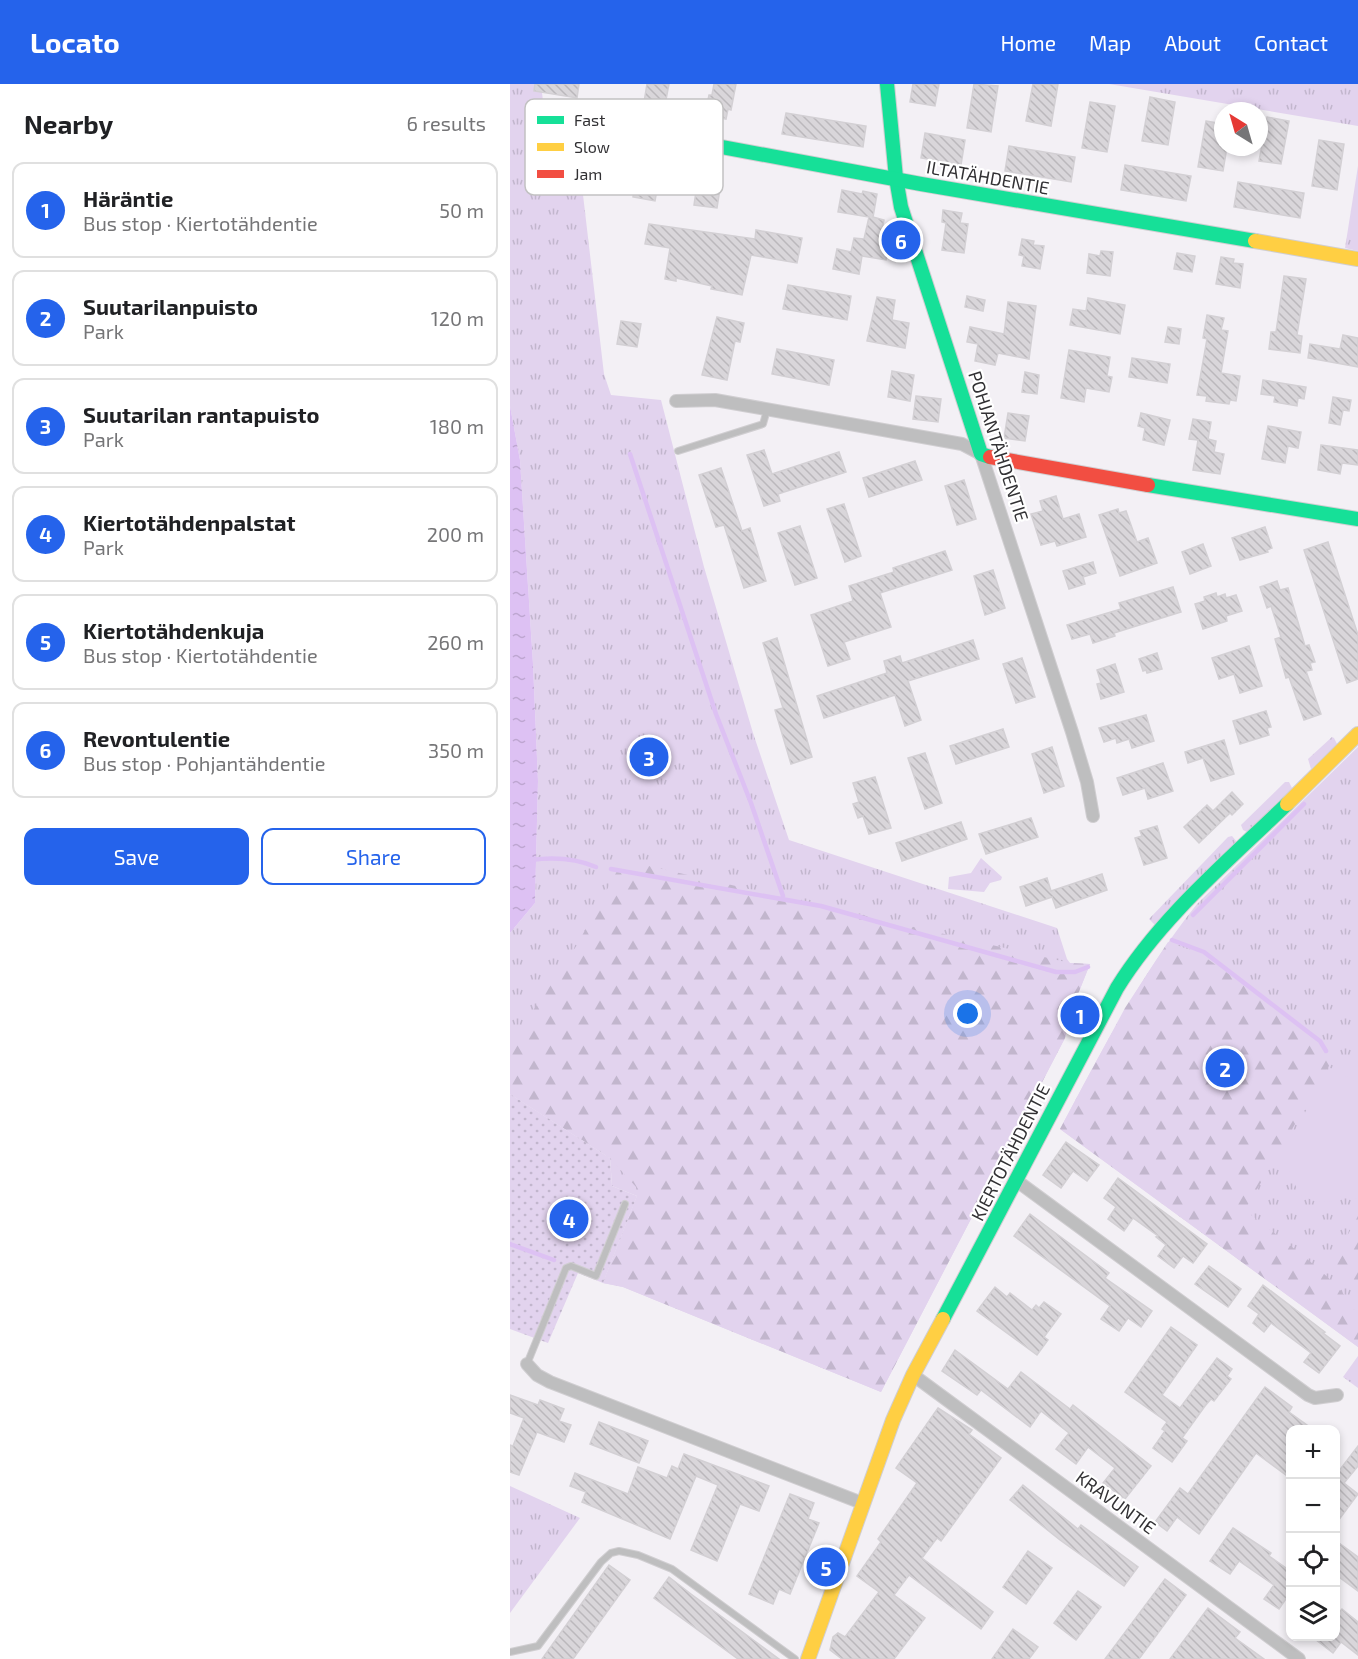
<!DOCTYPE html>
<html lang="en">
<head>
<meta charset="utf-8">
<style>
  body { margin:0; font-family:"Exo 2",sans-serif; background:#f2f2f2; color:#202124 }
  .controls { position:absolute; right:18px; bottom:18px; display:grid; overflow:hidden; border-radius:12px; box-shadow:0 3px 9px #0003 }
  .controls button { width:54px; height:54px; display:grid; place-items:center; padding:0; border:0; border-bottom:2px solid #e0e0e0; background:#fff; color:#202124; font:30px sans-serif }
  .compass { position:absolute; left:704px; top:18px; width:54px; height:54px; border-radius:50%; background:#fff; box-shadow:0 3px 9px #0003; rotate:323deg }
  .you { position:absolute; left:458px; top:930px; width:21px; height:21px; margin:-15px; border:4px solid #fff; border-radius:50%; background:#1a73e8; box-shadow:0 0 0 9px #1a73e833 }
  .badge { display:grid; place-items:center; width:39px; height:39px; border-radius:50%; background:#2563eb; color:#fff; font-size:20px; font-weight:700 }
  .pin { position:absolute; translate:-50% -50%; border:3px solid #fff; box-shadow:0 2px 6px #0006 }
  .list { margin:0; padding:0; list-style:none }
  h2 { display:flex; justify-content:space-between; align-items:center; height:78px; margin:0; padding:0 24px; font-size:26px }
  h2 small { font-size:20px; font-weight:400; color:#757577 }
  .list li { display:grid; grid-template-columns:39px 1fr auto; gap:18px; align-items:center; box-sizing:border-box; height:96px; margin:0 12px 12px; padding:0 12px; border:2px solid #e0e0e0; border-radius:12px }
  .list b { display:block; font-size:22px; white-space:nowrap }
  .list p { margin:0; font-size:20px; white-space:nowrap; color:#757577 }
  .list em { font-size:20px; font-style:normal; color:#757577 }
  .actions { display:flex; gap:12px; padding:18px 24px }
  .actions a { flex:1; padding:14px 0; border:2px solid #2563eb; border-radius:12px; text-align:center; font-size:21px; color:#2563eb }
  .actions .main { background:#2563eb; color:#fff }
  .icon { flex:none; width:33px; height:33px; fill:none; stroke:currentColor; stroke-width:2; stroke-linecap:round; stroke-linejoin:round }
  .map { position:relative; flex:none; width:848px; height:1575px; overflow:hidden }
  header { display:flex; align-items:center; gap:36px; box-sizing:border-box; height:84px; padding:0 30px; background:#2563eb; color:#fff }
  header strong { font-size:28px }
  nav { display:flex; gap:33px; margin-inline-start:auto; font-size:21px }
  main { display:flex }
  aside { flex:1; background:#fff }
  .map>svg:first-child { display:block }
  .grass { fill:url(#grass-tufts) }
  .forest { fill:url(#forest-firs) }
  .garden { fill:url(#garden-dots) }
  .pitch { fill:#e2d3ee }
  .water { fill:url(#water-ripples) }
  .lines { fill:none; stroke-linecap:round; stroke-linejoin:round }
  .stream { stroke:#ddc1f3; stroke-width:4.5 }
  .building { fill:url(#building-back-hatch); stroke:#d3d0d4; stroke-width:1.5 }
  .lane-casing { stroke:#d0ced1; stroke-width:8 }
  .street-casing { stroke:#d0ced1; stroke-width:14 }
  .fast-casing { stroke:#d0ced1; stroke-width:16 }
  .slow-casing { stroke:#d0ced1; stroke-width:16 }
  .jam-casing { stroke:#d0ced1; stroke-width:16 }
  .lane { stroke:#bebebf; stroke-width:6 }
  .street { stroke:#bebebf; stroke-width:12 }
  .fast { stroke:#16e098; stroke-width:14 }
  .slow { stroke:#ffcf43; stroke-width:14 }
  .jam { stroke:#f24e42; stroke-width:14 }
  .labels { text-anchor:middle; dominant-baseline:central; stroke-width:4.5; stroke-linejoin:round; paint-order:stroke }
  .street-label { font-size:18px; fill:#323134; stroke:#fff }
  .key { fill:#fff; stroke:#c2c1c2; stroke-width:1.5 }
  .key-label { font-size:16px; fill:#323134 }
</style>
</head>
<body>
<header>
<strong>Locato</strong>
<nav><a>Home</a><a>Map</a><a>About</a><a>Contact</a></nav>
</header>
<main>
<aside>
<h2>Nearby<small>6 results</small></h2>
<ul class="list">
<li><span class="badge">1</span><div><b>Häräntie</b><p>Bus stop · Kiertotähdentie</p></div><em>50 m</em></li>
<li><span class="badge">2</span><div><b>Suutarilanpuisto</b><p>Park</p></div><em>120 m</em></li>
<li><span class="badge">3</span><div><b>Suutarilan rantapuisto</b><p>Park</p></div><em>180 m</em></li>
<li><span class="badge">4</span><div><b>Kiertotähdenpalstat</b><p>Park</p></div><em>200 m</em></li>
<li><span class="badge">5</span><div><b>Kiertotähdenkuja</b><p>Bus stop · Kiertotähdentie</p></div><em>260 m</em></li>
<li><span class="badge">6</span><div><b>Revontulentie</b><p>Bus stop · Pohjantähdentie</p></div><em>350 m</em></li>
</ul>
<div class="actions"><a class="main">Save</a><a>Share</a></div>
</aside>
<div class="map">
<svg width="848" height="1575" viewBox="0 0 848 1575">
  <defs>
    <pattern id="grass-tufts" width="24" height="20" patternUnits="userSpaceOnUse" patternTransform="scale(1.5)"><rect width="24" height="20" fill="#e2d3ee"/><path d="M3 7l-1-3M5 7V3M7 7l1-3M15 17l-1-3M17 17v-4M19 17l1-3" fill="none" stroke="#c2b6cd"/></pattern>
    <pattern id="forest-firs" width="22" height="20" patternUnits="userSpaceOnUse" patternTransform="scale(1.5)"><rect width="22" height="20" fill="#e2d3ee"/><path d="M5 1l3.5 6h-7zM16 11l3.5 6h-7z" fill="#c2b6cd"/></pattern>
    <pattern id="garden-dots" width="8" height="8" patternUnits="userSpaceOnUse" patternTransform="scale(1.5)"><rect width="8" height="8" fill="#e2d3ee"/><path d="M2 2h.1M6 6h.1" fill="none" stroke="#c2b6cd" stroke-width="1.8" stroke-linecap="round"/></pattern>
    <pattern id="water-ripples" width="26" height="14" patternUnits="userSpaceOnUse" patternTransform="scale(1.5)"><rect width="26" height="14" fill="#ddc1f3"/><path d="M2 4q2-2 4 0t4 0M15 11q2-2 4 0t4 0" fill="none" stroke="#bea6d1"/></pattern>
    <pattern id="building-back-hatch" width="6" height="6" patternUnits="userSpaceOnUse" patternTransform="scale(1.5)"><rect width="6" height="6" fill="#d9d6da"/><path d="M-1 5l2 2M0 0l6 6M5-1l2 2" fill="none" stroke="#bbb8bc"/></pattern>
  </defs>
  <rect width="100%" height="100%" fill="#f3f0f5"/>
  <!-- grass -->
  <g class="grass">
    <polygon points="0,0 31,0 34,26 70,32 66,51 94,290 101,311 151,316 194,483 243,649 279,756 547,844 557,875 560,879 580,880 562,925 555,954 371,1308 113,1203 93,1199 127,1112 102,1102 100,1074 0,1010 0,849 25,819 28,697 23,580 10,376 0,322"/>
    <polygon points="599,0 848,0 848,42"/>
    <polygon points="848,82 848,167 835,164"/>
    <polygon points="822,653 824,654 827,660 801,685 798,675"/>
    <path d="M848,663V1263L550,1045C592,966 631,890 687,820Z"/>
    <polygon points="775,698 779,698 782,704 737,748 733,746 731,741"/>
    <polygon points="722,752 727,758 645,841 639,835 718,753"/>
    <polygon points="471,774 492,793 491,796 480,799 474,808 438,805 439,793 461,789"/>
    <polygon points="848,1272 848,1304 833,1293"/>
    <polygon points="0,1402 70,1434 0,1529"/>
  </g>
  <!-- forest -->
  <g class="forest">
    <polygon points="113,776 560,879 580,880 562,925 555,954 371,1308 113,1203 93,1199 127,1112 126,1103 100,1074 0,1010 0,961 67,861"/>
    <path d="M658,858L689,869L723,893L808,961L820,980L735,1126C763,1150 839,1200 848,1235C848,1243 848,1254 848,1263L550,1045L615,924Z"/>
    <polygon points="848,1132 848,1207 823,1178"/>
  </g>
  <!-- garden -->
  <polygon class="garden" points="0,1010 100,1074 102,1102 127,1112 93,1199 68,1189 38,1259 0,1245"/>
  <!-- pitch -->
  <polygon class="pitch" points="820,984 825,985 848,1000 848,1115 832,1112 822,1117 806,1118 789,1110 779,1086 770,1079 770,1073"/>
  <!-- water -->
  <polygon class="water" points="0,322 10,376 23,580 28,697 25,819 0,849"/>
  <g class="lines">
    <!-- stream -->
    <g class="stream">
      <polyline points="120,370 206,630 241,719 273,812"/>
      <path d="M21,776C43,773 65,774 86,783"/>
      <polyline points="101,785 311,822 546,888 565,888 578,883"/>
      <polyline points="683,831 794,720"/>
      <polyline points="662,856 694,868 798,948 810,957 816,967"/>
      <polyline points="0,1160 44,1176"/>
    </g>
  </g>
  <!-- building -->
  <g class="building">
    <polygon points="25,0 69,0 67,14 24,7"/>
    <polygon points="137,0 159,0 155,21 134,18"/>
    <polygon points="204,0 226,0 221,26 218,25 216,35 195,31 199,11 202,11"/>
    <polygon points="403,0 429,0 425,22 400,18"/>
    <polygon points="464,0 488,2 481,48 457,44"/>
    <polygon points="523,0 548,0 541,42 516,37"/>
    <polygon points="640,13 665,18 658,61 632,57"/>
    <polygon points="580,18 605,22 597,68 572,64"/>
    <polygon points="276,29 356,42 353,63 272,50"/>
    <polygon points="757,33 779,37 771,80 749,77"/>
    <polygon points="696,37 713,40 713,63 717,63 713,87 688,83"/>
    <polygon points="415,49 455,56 451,81 411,74"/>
    <polygon points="809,56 834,60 827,106 802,102"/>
    <polygon points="499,62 565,73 561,98 495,87"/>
    <polygon points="118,71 133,74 131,80 151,84 145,117 123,113 127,90 115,88"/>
    <polygon points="190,80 207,82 206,91 212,92 207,124 184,121"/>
    <polygon points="615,81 681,92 676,117 611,106"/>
    <polygon points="728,98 794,109 790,134 724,123"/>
    <polygon points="332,106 352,110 353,107 367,110 363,133 374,136 369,159 378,160 376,176 352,172 349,190 323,185 327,165 341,168 344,154 354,155 359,133 328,128"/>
    <polygon points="433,126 452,129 450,139 458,140 454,169 432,166 436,139 432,138"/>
    <polygon points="139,140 245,155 246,146 292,154 287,179 241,171 232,211 201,205 202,202 166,194 166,197 155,195 160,164 135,160"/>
    <polygon points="512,155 524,157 523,161 534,162 530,185 512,182 514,172 509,171"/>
    <polygon points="591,167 603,168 600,192 577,189 579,170 590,172"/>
    <polygon points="667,169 685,172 682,188 664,185"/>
    <polygon points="711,173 724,175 723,179 733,180 730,204 706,200"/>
    <polygon points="774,192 796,195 787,251 792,252 790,269 759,265 761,248 766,248"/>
    <polygon points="278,201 341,212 337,236 273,225"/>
    <polygon points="457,212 475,216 473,227 455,223"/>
    <polygon points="367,213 385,216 382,236 399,239 395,264 357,257"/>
    <polygon points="578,214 615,221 610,250 560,241 563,225 576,227"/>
    <polygon points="498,218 526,222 519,275 488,269 485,281 465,277 468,260 457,258 460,243 494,250"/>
    <polygon points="697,231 714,234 711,246 718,247 711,289 730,292 726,317 720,316 719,320 696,317 697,312 687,311 697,255 693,254"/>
    <polygon points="207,233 234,239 230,258 225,257 217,296 192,291"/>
    <polygon points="111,237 131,240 127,263 107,260"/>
    <polygon points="658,243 671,245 669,260 655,258"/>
    <polygon points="833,251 848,254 848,283 798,274 800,260 830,265"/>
    <polygon points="267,265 324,276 319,301 262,290"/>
    <polygon points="559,266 600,273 597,292 602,293 599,308 576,304 574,318 551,314"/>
    <polygon points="622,274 660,280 657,299 619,293"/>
    <polygon points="382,287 404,291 400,317 378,313"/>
    <polygon points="515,288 529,291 527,310 512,308"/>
    <polygon points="753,296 796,303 794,315 788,314 787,322 764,318 765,312 751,310"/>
    <polygon points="406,312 431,315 428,338 403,335"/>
    <polygon points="823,313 841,316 839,327 833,326 830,341 819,339"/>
    <polygon points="498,329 519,332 515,357 494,354"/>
    <polygon points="631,329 660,336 654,361 633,356 635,344 628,342"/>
    <polygon points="683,335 701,338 698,355 706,357 704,368 714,370 710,390 683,386 688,356 679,355"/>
    <polygon points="758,342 791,348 788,364 778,362 775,379 752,375"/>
    <polygon points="811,361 848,366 848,381 832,379 830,390 808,386"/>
    <polygon points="254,366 262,390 329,368 336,388 268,410 270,417 254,422 237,371"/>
    <polygon points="405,377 412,396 359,413 353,394"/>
    <polygon points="211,384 232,447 240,444 256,497 234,504 214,441 206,443 189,391"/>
    <polygon points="454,396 466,435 447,441 435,402"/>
    <polygon points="546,412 553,435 569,430 576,453 547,462 545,457 531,461 521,430 533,427 530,417"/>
    <polygon points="334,420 351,472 335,478 317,425"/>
    <polygon points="608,425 609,429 616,427 627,458 638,454 647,479 610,492 589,431"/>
    <polygon points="290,442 307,494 285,501 268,449"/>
    <polygon points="755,443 762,464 757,466 758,468 730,476 722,454"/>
    <polygon points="818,458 848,551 848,595 837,599 794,466"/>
    <polygon points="693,460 701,482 680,490 672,468"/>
    <polygon points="435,467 442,486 370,509 381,543 334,558 340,575 318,582 301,531 343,517 339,502 384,488 383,484"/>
    <polygon points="583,478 586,489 573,493 575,500 559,505 553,487"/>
    <polygon points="483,486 495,524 475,531 464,492"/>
    <polygon points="767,497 770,506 778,504 795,562 799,561 805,578 800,579 802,586 796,587 811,630 794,636 779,593 776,594 765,555 771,553 761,522 757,524 750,503"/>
    <polygon points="663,503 671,528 604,549 605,552 583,559 580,550 562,555 557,541 611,525 609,519"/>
    <polygon points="706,509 707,513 715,510 716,514 726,511 732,527 716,532 717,537 693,545 685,520 695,517 694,513"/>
    <polygon points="267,554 302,673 281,680 265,626 273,624 253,559"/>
    <polygon points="463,556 469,575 398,597 411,636 395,642 385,611 314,634 307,612 377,589 374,577 390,572 392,579"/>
    <polygon points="739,562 752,602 730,609 724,590 709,595 702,574"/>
    <polygon points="647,569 652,585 637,589 636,586 633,587 629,575"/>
    <polygon points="512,574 525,613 506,619 493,580"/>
    <polygon points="605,580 614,608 591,615 587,600 591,599 587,586"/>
    <polygon points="756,627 761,643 757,644 759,651 730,660 723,637"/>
    <polygon points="636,631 644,657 622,664 619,655 607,659 606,654 594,658 589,644"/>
    <polygon points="493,645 499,663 446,680 440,662"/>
    <polygon points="714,656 724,690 701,697 693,674 678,679 675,668"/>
    <polygon points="542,663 554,702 534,709 522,670"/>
    <polygon points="415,669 432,719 415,725 398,674"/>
    <polygon points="653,679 663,707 638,715 635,704 613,711 607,694"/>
    <polygon points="365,693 381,744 359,750 353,732 348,734 343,720 349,718 343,699"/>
    <polygon points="722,708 733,720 722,731 720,729 689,759 674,743 697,721 703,727"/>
    <polygon points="521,734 528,753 476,770 469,750"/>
    <polygon points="451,738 457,755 392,777 386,759"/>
    <polygon points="647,742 657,774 634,781 625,754 632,752 630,747"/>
    <polygon points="592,790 597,806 546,824 542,813 516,822 510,803 537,794 541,807"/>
    <polygon points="556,1058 589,1081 577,1097 563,1087 551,1104 533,1091"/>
    <polygon points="608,1094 697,1160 683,1179 673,1172 664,1184 648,1172 656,1161 646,1153 648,1152 623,1134 614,1147 598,1135 606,1123 594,1114"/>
    <polygon points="520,1130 599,1189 595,1194 642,1227 631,1243 618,1234 609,1247 591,1235 600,1222 504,1152"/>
    <polygon points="699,1182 731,1205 718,1223 685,1200"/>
    <polygon points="753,1201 815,1248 813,1249 830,1262 809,1289 794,1278 801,1269 761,1239 754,1248 743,1239 749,1230 738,1222"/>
    <polygon points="485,1203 497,1213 500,1209 522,1226 526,1221 529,1224 534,1218 551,1230 534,1253 538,1256 527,1271 467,1227"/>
    <polygon points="661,1243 687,1261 652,1311 670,1324 707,1274 722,1285 717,1292 721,1295 704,1317 701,1315 695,1322 672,1354 677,1357 662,1378 643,1364 655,1347 652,1345 657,1338 615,1308"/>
    <polygon points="445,1266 498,1305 511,1288 560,1325 563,1321 641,1382 615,1415 593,1399 605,1384 578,1363 566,1380 546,1365 559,1349 531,1327 520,1343 471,1306 467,1311 432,1287"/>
    <polygon points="755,1303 782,1323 779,1328 804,1346 780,1346 780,1394 746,1369 689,1450 667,1433 657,1447 645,1438 670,1404 678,1410"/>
    <polygon points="0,1311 28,1321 30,1316 54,1325 49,1337 61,1341 54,1358 27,1348 9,1391 0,1388 0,1361 3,1362 14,1334 0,1329"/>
    <polygon points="428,1324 462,1346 459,1350 491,1374 431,1457 427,1454 412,1474 483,1528 471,1545 399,1491 384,1511 415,1534 384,1575 332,1575 320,1566 323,1553 328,1549 335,1553 369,1508 347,1492 371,1458 368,1455 407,1399 386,1384"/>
    <polygon points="89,1338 138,1357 129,1379 80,1360"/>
    <polygon points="848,1362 848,1382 834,1399 848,1410 825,1441 825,1392"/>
    <polygon points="174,1370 259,1402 249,1427 230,1420 207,1477 181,1466 208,1401 186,1392 160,1455 72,1418 76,1408 60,1402 65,1389 118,1410 128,1383 157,1394 162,1382 168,1385"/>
    <polygon points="513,1401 568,1445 571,1441 628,1483 614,1502 550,1456 500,1416"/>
    <polygon points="280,1410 304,1419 298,1435 309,1439 280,1510 269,1505 263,1520 239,1510"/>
    <polygon points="723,1444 761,1469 759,1472 780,1487 780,1509 769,1525 754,1515 764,1501 729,1477 720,1490 700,1477"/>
    <polygon points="825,1456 848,1473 848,1507 825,1490"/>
    <polygon points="518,1467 542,1484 516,1520 493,1503"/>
    <polygon points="99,1481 120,1496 63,1575 32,1575"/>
    <polygon points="159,1493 181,1510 269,1575 228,1575 144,1514"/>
    <polygon points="655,1495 676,1511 648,1549 629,1575 595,1575"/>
    <polygon points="568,1507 591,1523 566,1556 544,1539"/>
    <polygon points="698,1524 730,1548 725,1554 754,1575 660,1575"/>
    <polygon points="832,1525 848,1538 848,1571 831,1558 823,1569 801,1552 825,1552 825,1533"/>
    <polygon points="503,1545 528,1563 519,1575 482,1575"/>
  </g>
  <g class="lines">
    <!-- lane casing -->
    <g class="lane-casing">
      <g id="lane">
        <polyline points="168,367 253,340 257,326"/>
        <polyline points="17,1280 56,1184 61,1182 86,1192 115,1120"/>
        <polyline points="0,1568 28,1562 91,1478 101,1469 109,1467 128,1471 162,1485 285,1575"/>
      </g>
    </g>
    <!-- street casing -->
    <g class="street-casing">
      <g id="street">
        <polyline points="166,317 205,316 452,360 471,370 562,648 577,698 583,732"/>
        <polyline points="507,1097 798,1311 805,1314 827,1311"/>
        <polyline points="17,1280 27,1291 40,1298 352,1419"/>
        <polyline points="403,1291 789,1575"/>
      </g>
    </g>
    <!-- fast casing -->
    <g class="fast-casing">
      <g id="fast">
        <polyline points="377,0 386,94 391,123 471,370 480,373"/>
        <polyline points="106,37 131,48 411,100 745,157"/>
        <polyline points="638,401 848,435"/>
        <path d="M433,1235L607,904C651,833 717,778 777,720"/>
      </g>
    </g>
    <!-- slow casing -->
    <g class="slow-casing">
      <g id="slow">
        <polyline points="745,157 848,175"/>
        <polyline points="777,720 848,650"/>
        <polyline points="298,1575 383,1336 403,1291 433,1235"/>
      </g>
    </g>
    <!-- jam casing -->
    <g class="jam-casing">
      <polyline id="jam" points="480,373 638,401"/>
    </g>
    <!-- lane -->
    <use href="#lane" class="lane"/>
    <!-- street -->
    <use href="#street" class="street"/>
    <!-- fast -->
    <use href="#fast" class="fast"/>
    <!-- slow -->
    <use href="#slow" class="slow"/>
    <!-- jam -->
    <use href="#jam" class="jam"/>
  </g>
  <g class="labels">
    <!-- street labels -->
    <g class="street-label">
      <text transform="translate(478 93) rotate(10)">ILTATÄHDENTIE</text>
      <text transform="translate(489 362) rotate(72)">POHJANTÄHDENTIE</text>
      <text transform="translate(500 1068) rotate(-63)">KIERTOTÄHDENTIE</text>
      <text transform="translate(606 1418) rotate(36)">KRAVUNTIE</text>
    </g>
  </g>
  <!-- legend -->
  <rect x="15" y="15" width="198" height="96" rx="9" class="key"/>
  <rect x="27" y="32" width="27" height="8" fill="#16e098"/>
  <rect x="27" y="59" width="27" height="8" fill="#ffcf43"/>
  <rect x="27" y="86" width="27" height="8" fill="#f24e42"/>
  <g class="key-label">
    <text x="64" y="42">Fast</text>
    <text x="64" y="69">Slow</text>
    <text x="64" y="96">Jam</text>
  </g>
</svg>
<div class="controls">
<button>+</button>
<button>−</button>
<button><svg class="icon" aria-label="locate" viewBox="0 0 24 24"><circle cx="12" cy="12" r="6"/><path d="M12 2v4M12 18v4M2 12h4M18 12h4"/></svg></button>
<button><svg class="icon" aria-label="layers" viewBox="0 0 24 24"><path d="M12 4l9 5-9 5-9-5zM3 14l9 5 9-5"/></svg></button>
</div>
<svg class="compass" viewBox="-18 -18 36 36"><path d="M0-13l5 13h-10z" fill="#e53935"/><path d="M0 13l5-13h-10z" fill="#757577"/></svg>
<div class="you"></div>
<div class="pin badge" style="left:570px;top:931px">1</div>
<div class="pin badge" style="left:715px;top:984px">2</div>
<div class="pin badge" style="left:139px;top:673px">3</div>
<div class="pin badge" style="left:59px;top:1135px">4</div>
<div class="pin badge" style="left:316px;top:1483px">5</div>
<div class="pin badge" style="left:391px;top:156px">6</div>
</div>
</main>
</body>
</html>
